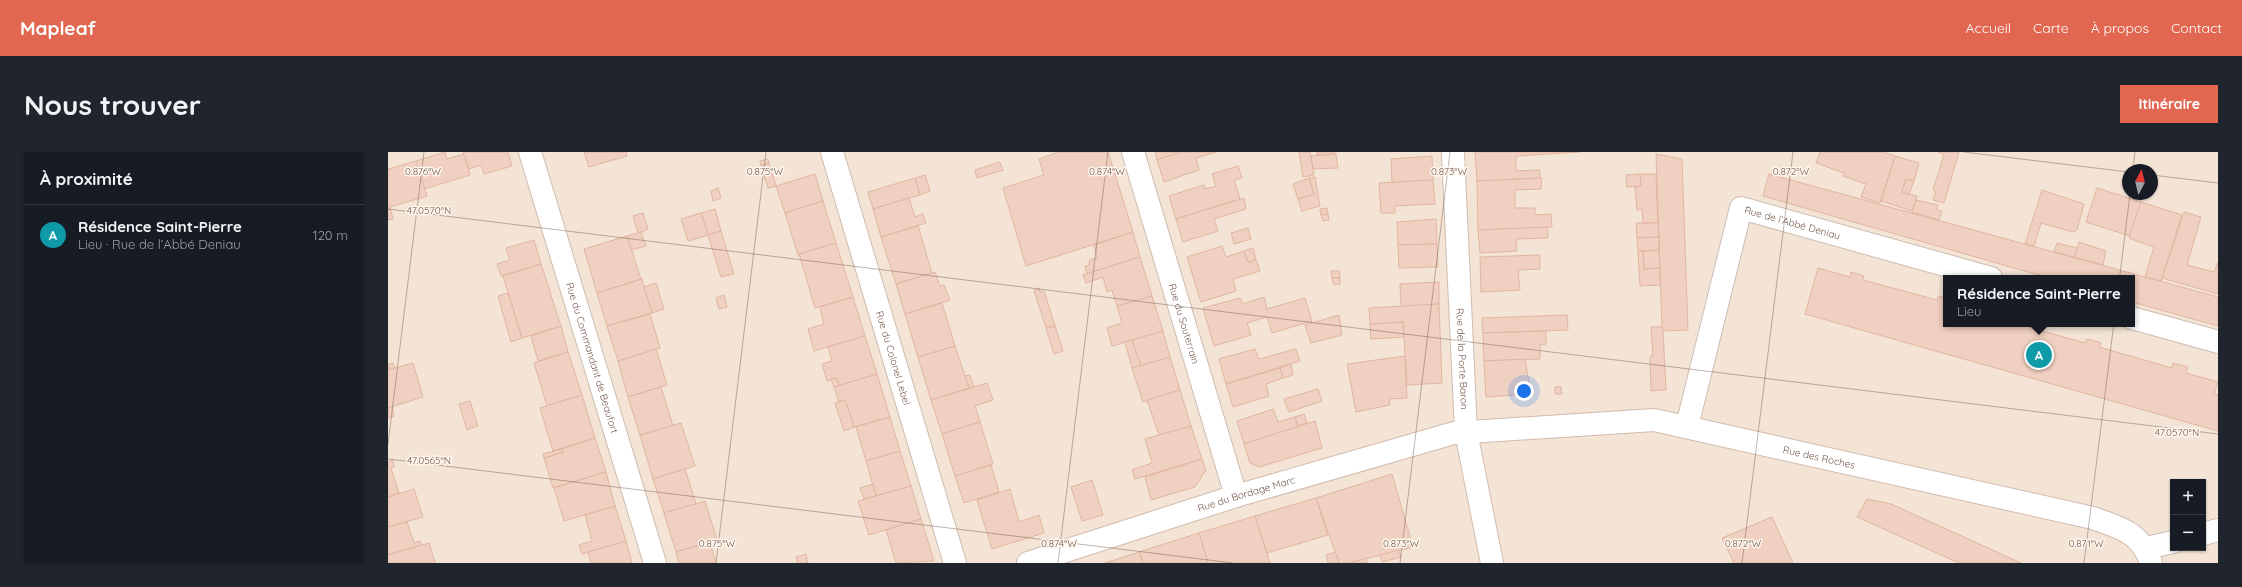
<!DOCTYPE html>
<html lang="fr">
<head>
<meta charset="utf-8">
<style>
  body { margin:0; font-family:Quicksand,sans-serif; background:#20242c; color:#f1f3f6 }
  .controls { position:absolute; right:12px; bottom:12px; display:grid; overflow:hidden; border-radius:0px; box-shadow:0 1px 3px #0004 }
  .controls button { width:36px; height:36px; display:grid; place-items:center; padding:0; border:0; border-bottom:1px solid #363941; background:#171b24; color:#f1f3f6; font:20px sans-serif }
  .compass { position:absolute; left:1734px; top:12px; width:36px; height:36px; border-radius:50%; background:#171b24; box-shadow:0 1px 3px #0004; rotate:7deg }
  .you { position:absolute; left:1136px; top:239px; width:14px; height:14px; margin:-10px; border:3px solid #fff; border-radius:50%; background:#1a73e8; box-shadow:0 0 0 6px #1a73e833 }
  .badge { display:grid; place-items:center; width:26px; height:26px; border-radius:50%; background:#e16751; color:#fff; font-size:13px; font-weight:700 }
  .pin { position:absolute; translate:-50% -50%; border:2px solid #fff; box-shadow:0 1px 4px #0006 }
  .popup { position:absolute; left:1555px; top:123px; width:192px; height:52px; box-sizing:border-box; display:grid; place-content:center; border-radius:0px; background:#171b24; filter:drop-shadow(0 1px 3px #0005); font-size:13px; white-space:nowrap; color:#9ea1a6 }
  .popup b { font-size:15px; color:#f1f3f6 }
  .popup::after { content:''; position:absolute; left:50%; top:100%; margin-left:-8px; border:8px solid transparent; border-top-color:#171b24 }
  .list { margin:0; padding:0; list-style:none }
  h2 { display:flex; justify-content:space-between; align-items:center; height:52px; margin:0; padding:0 16px; font-size:17px }
  h2 small { font-size:13px; font-weight:400; color:#9ea1a6 }
  .list li { display:grid; grid-template-columns:26px 1fr auto; gap:12px; align-items:center; box-sizing:border-box; height:60px; padding:0 16px; border-top:1px solid #363941 }
  .list b { display:block; font-size:15px; white-space:nowrap }
  .list p { margin:0; font-size:13px; white-space:nowrap; color:#9ea1a6 }
  .list em { font-size:13px; font-style:normal; color:#9ea1a6 }
  .map { position:relative; flex:none; width:1830px; height:411px; overflow:hidden; border-radius:0px }
  header { display:flex; align-items:center; gap:24px; box-sizing:border-box; height:56px; padding:0 20px; background:#e16751; color:#fff }
  header strong { font-size:19px }
  nav { display:flex; gap:22px; margin-inline-start:auto; font-size:14px }
  .intro { display:flex; align-items:center; justify-content:space-between; box-sizing:border-box; height:96px; padding:0 24px }
  h1 { margin:0; font-size:28px }
  .button { padding:10px 18px; border-radius:0px; background:#e16751; color:#fff; font-size:14px; font-weight:700 }
  main { display:flex; gap:24px; padding:0 24px }
  aside { flex:1; background:#171b24; border-radius:0px; box-shadow:0 1px 3px #0004 }
  .map>svg:first-child { display:block }
  .residential { fill:#f3e4d6; fill-rule:evenodd }
  .building { fill:#f0d0c0; stroke:#e2b5a1 }
  .lines { fill:none; stroke-linecap:round; stroke-linejoin:round }
  .street-casing { stroke:#cfbcb0; stroke-width:24 }
  .secondary-casing { stroke:#d2bbae; stroke-width:24 }
  .street { stroke:#fff; stroke-width:22 }
  .secondary { stroke:#fff; stroke-width:22 }
  .ticks { fill:none; stroke:#75584c; stroke-width:1; stroke-opacity:0.45 }
  .labels { text-anchor:middle; dominant-baseline:central; stroke-width:3; stroke-linejoin:round; paint-order:stroke }
  .street-label { font-size:10px; fill:#75584c; stroke:#fef7ee }
  .ticks-label { font-size:10px; text-anchor:middle; fill:#75584c; stroke:#fef7ee; stroke-width:3; stroke-linejoin:round; paint-order:stroke }
</style>
</head>
<body>
<header>
<strong>Mapleaf</strong>
<nav><a>Accueil</a><a>Carte</a><a>À propos</a><a>Contact</a></nav>
</header>
<div class="intro"><h1>Nous trouver</h1><a class="button">Itinéraire</a></div>
<main>
<aside>
<h2>À proximité<small></small></h2>
<ul class="list">
<li><span class="badge" style="background:#0f9aa8">A</span><div><b>Résidence Saint-Pierre</b><p>Lieu · Rue de l’Abbé Deniau</p></div><em>120 m</em></li>
</ul>
</aside>
<div class="map">
<svg width="1830" height="411" viewBox="0 0 1830 411">
  <rect width="100%" height="100%" fill="#fcf2e7"/>
  <!-- residential -->
  <path class="residential" d="M0,0H1830V411H0ZM1740,18H1764V42H1740ZM1558,126H1744V172H1558ZM1785,330H1815V396H1785Z"/>
  <!-- building -->
  <g class="building">
    <polygon points="57,0 59,7 76,2 82,23 36,37 28,9"/>
    <polygon points="75,0 120,0 124,14 96,22 93,13 81,17"/>
    <polygon points="196,0 238,0 239,4 201,15"/>
    <polygon points="670,0 720,0 745,80 638,114 615,36 656,23 651,7"/>
    <polygon points="767,0 793,0 769,8"/>
    <polygon points="793,0 828,0 808,6 811,18 776,30 769,8"/>
    <polygon points="911,0 922,0 926,23 915,25"/>
    <polygon points="929,0 946,0 947,2 929,3"/>
    <polygon points="1087,0 1192,0 1128,4 1128,19 1152,18 1152,26 1089,29"/>
    <polygon points="1432,0 1495,0 1507,4 1492,51 1473,45 1478,32 1455,24 1456,21 1428,11"/>
    <polygon points="1550,0 1571,0 1556,51 1545,48 1548,39 1545,38 1556,3"/>
    <polygon points="948,2 950,16 925,17 923,4"/>
    <polygon points="1268,2 1294,7 1300,178 1275,179 1274,175"/>
    <polygon points="1044,4 1045,28 1004,31 1003,7"/>
    <polygon points="1507,4 1531,11 1526,29 1518,27 1514,40 1529,44 1524,59 1493,49"/>
    <polygon points="380,7 381,11 373,14 372,9"/>
    <polygon points="28,9 39,44 2,55 5,67 0,68 0,17"/>
    <polygon points="612,10 615,18 589,26 587,18"/>
    <polygon points="381,11 388,34 380,36 373,14"/>
    <polygon points="850,14 854,26 846,28 852,47 788,67 781,44 816,33 817,37 828,34 824,22"/>
    <polygon points="427,22 435,49 397,61 388,34"/>
    <polygon points="1252,22 1253,34 1239,35 1238,23"/>
    <polygon points="1252,22 1268,22 1270,71 1255,71 1254,57 1249,58 1247,35 1253,34"/>
    <polygon points="1381,22 1830,145 1830,174 1744,150 1744,126 1661,126 1375,44"/>
    <polygon points="537,23 542,39 532,43 527,26"/>
    <polygon points="927,25 932,54 914,59 910,47 926,42 921,26"/>
    <polygon points="527,26 532,43 485,57 480,40"/>
    <polygon points="921,26 926,42 910,47 905,32"/>
    <polygon points="1154,26 1153,37 1127,38 1127,56 1147,56 1147,63 1163,62 1164,75 1090,78 1089,29"/>
    <polygon points="1518,27 1526,29 1521,42 1514,40"/>
    <polygon points="1045,28 1047,52 1007,54 1007,61 993,61 991,31"/>
    <polygon points="330,36 333,46 325,49 323,39"/>
    <polygon points="1709,36 1753,50 1742,84 1698,70"/>
    <polygon points="1654,38 1696,52 1689,78 1685,80 1653,71 1646,94 1637,92"/>
    <polygon points="521,46 527,65 535,62 538,71 493,85 485,57"/>
    <polygon points="856,46 858,57 826,67 830,79 795,90 788,67"/>
    <polygon points="1528,48 1550,53 1549,58 1554,59 1551,68 1524,60"/>
    <polygon points="435,49 448,91 410,103 397,61"/>
    <polygon points="1753,50 1794,63 1773,129 1757,125 1766,95 1741,86"/>
    <polygon points="939,56 940,62 933,63 932,57"/>
    <polygon points="327,57 333,79 320,83 313,61"/>
    <polygon points="1796,60 1813,65 1799,113 1826,120 1830,110 1830,142 1774,126"/>
    <polygon points="255,61 260,77 250,81 245,64"/>
    <polygon points="313,61 320,83 300,89 293,67"/>
    <polygon points="940,62 941,68 935,69 933,63"/>
    <polygon points="1048,67 1049,92 1010,93 1009,70"/>
    <polygon points="1248,71 1270,71 1271,85 1249,86"/>
    <polygon points="530,74 544,121 508,132 493,85"/>
    <polygon points="1159,75 1160,86 1128,87 1129,99 1092,101 1090,78"/>
    <polygon points="860,76 863,87 846,92 843,81"/>
    <polygon points="333,79 346,122 333,125 320,83"/>
    <polygon points="253,80 258,94 243,98 239,84"/>
    <polygon points="745,80 752,105 699,122 697,114 700,114 702,108 709,106 706,93"/>
    <polygon points="239,84 253,127 209,141 196,97"/>
    <polygon points="1271,85 1271,98 1250,99 1249,86"/>
    <polygon points="146,88 153,112 113,124 109,112 122,108 118,96"/>
    <polygon points="1691,90 1718,99 1715,113 1686,105"/>
    <polygon points="448,91 465,145 427,156 411,102"/>
    <polygon points="1669,91 1689,96 1686,105 1666,100"/>
    <polygon points="1049,92 1050,115 1011,116 1010,93"/>
    <polygon points="834,94 838,105 856,99 860,110 868,108 872,119 845,127 848,139 813,150 799,105"/>
    <polygon points="865,96 868,108 860,110 856,99"/>
    <polygon points="1271,98 1272,116 1256,117 1255,99"/>
    <polygon points="1250,99 1255,99 1256,117 1272,116 1272,133 1252,134"/>
    <polygon points="1152,103 1152,117 1130,118 1132,138 1093,140 1092,105"/>
    <polygon points="752,105 764,144 729,154 724,138 719,140 715,125 698,131 695,123"/>
    <polygon points="153,112 173,174 134,186 115,124"/>
    <polygon points="1430,116 1462,125 1463,120 1476,124 1475,128 1549,148 1551,144 1558,146 1558,172 1638,172 1637,174 1697,191 1699,187 1713,191 1711,195 1784,216 1785,211 1800,215 1798,221 1830,230 1826,242 1830,243 1830,279 1417,162"/>
    <polygon points="943,119 951,119 952,126 944,126"/>
    <polygon points="547,120 552,134 556,133 562,148 517,162 508,132"/>
    <polygon points="944,126 952,126 952,132 946,133"/>
    <polygon points="254,127 264,161 219,174 209,141"/>
    <polygon points="1051,130 1051,152 1013,155 1012,132"/>
    <polygon points="268,131 276,157 264,161 256,135"/>
    <polygon points="651,136 652,140 656,139 667,174 658,176 646,138"/>
    <polygon points="120,141 134,186 123,190 110,144"/>
    <polygon points="336,143 339,155 331,157 328,146"/>
    <polygon points="764,144 775,179 724,194 719,176 734,171 729,154"/>
    <polygon points="465,145 477,184 426,199 420,177 436,172 432,155"/>
    <polygon points="876,145 879,157 917,146 924,169 884,181 879,165 859,171 863,183 826,194 815,156 852,146 855,152"/>
    <polygon points="554,151 567,194 530,205 517,162"/>
    <polygon points="1051,152 1054,231 1019,233 1015,170 982,172 981,156"/>
    <polygon points="262,162 272,196 230,209 219,174"/>
    <polygon points="951,163 954,183 923,191 917,173"/>
    <polygon points="1179,163 1180,178 1095,181 1094,166"/>
    <polygon points="1015,170 1016,185 983,187 982,172"/>
    <polygon points="173,174 180,200 150,209 143,184"/>
    <polygon points="667,174 675,199 666,202 658,176"/>
    <polygon points="1263,175 1274,175 1275,179 1278,238 1263,239 1262,204 1265,204"/>
    <polygon points="775,179 782,205 753,214 744,188"/>
    <polygon points="1158,179 1158,192 1152,193 1152,207 1096,209 1095,181"/>
    <polygon points="477,184 489,222 451,234 449,226 439,229 434,212 444,209 440,195"/>
    <polygon points="744,188 753,214 744,216 737,190"/>
    <polygon points="567,194 581,236 543,248 530,205"/>
    <polygon points="268,197 279,233 240,245 230,209"/>
    <polygon points="867,197 871,207 908,197 912,209 838,232 831,207"/>
    <polygon points="180,200 194,243 159,254 146,211"/>
    <polygon points="1017,204 1019,246 1001,247 1002,253 968,260 959,212"/>
    <polygon points="782,205 792,238 755,250 744,216"/>
    <polygon points="1137,207 1143,242 1098,245 1096,209"/>
    <polygon points="5,211 7,216 0,218 0,212"/>
    <polygon points="25,211 35,245 0,256 0,218"/>
    <polygon points="903,212 905,223 895,226 892,216"/>
    <polygon points="892,216 895,226 878,232 881,244 845,255 838,232"/>
    <polygon points="489,222 502,265 466,275 457,248 451,250 446,235"/>
    <polygon points="582,223 586,235 581,236 577,224"/>
    <polygon points="449,226 451,234 446,235 443,227"/>
    <polygon points="599,231 605,248 587,254 592,270 554,282 543,248"/>
    <polygon points="273,235 285,274 252,283 240,245"/>
    <polygon points="1167,235 1173,235 1174,242 1167,242"/>
    <polygon points="930,237 934,249 901,260 896,247"/>
    <polygon points="792,238 803,274 771,283 759,248"/>
    <polygon points="194,243 207,286 165,299 152,256"/>
    <polygon points="457,248 466,275 456,279 447,251"/>
    <polygon points="82,249 90,274 79,278 71,252"/>
    <polygon points="4,255 6,264 0,266 0,256"/>
    <polygon points="885,257 890,270 907,265 910,276 856,292 849,269"/>
    <polygon points="916,262 919,271 910,274 907,265"/>
    <polygon points="502,265 512,299 478,309 468,275"/>
    <polygon points="927,269 934,296 871,315 862,311 856,292"/>
    <polygon points="592,270 605,312 567,324 554,282"/>
    <polygon points="293,271 307,314 265,327 252,283"/>
    <polygon points="803,274 814,307 747,327 744,318 764,311 757,287"/>
    <polygon points="207,286 218,320 165,336 156,306 175,300 174,297"/>
    <polygon points="174,297 175,300 156,306 155,302"/>
    <polygon points="512,299 523,334 488,344 478,309"/>
    <polygon points="814,307 818,318 807,335 763,348 757,325"/>
    <polygon points="5,308 6,315 3,316 11,341 0,345 0,310"/>
    <polygon points="603,313 611,340 576,351 567,324"/>
    <polygon points="297,317 308,352 276,361 265,327"/>
    <polygon points="218,320 227,354 176,369 166,336"/>
    <polygon points="1004,322 1025,395 961,411 951,411 928,346"/>
    <polygon points="704,328 715,363 694,369 683,335"/>
    <polygon points="485,332 488,344 476,347 472,336"/>
    <polygon points="523,334 533,367 481,383 470,349"/>
    <polygon points="26,337 35,365 0,375 0,345"/>
    <polygon points="622,337 631,370 651,363 656,381 604,397 589,348"/>
    <polygon points="928,346 940,383 879,401 867,364"/>
    <polygon points="1479,347 1503,352 1633,411 1571,411 1469,365"/>
    <polygon points="317,349 329,388 288,400 276,361"/>
    <polygon points="227,354 238,389 194,402 191,393 204,389 197,363"/>
    <polygon points="867,364 882,411 820,411 811,381"/>
    <polygon points="1384,365 1405,411 1346,411 1334,386"/>
    <polygon points="533,367 546,409 508,411 498,378"/>
    <polygon points="19,370 26,391 32,389 33,393 0,403 0,375"/>
    <polygon points="811,381 820,411 755,411 751,400"/>
    <polygon points="238,389 244,411 203,411 200,400"/>
    <polygon points="322,390 328,411 291,411 288,400"/>
    <polygon points="41,391 47,411 0,411 0,403"/>
    <polygon points="1011,398 1013,405 994,410 992,403"/>
    <polygon points="751,400 755,411 717,411"/>
    <polygon points="947,400 951,411 940,411 938,403"/>
    <polygon points="418,402 420,411 410,411 408,405"/>
    <polygon points="978,406 979,411 961,411"/>
  </g>
  <g class="lines">
    <!-- street casing -->
    <g class="street-casing">
      <g id="street">
        <path id="s1" d="M142,0L267,411"/>
        <path id="s2" d="M444,0L567,411"/>
        <path id="s3" d="M745,0L848,344"/>
        <path id="s4" d="M1065,0L1078,280"/>
        <polyline points="1744,166 1830,190"/>
        <path id="s5" d="M1299,274L1353,56L1603,126"/>
        <polyline points="1815,382 1830,378"/>
        <polyline points="1758,396 1785,390"/>
      </g>
    </g>
    <!-- secondary casing -->
    <g class="secondary-casing">
      <g id="secondary">
        <polyline points="1078,280 1104,411"/>
        <path id="s6" d="M640,411L848,344L1066,281L1266,268L1705,366C1732,376 1753,380 1763,411"/>
      </g>
    </g>
    <!-- street -->
    <use href="#street" class="street"/>
    <!-- secondary -->
    <use href="#secondary" class="secondary"/>
  </g>
  <!-- ticks -->
  <path class="ticks" d="M1576,0L1740,20M1745,18L1747,0M1764,23L1830,31M0,57L1830,282M0,292L36,0M0,307L845,411M328,411L378,0M670,411L720,0M1012,411L1062,0M1354,411L1405,0M1696,411L1742,42"/>
  <g class="labels">
    <!-- street labels -->
    <g class="street-label">
      <text stroke="none"><textPath href="#s5" startOffset="278">Rue de l’Abbé Deniau</textPath></text>
      <text stroke="none"><textPath href="#s3" startOffset="179">Rue du Souterrain</textPath></text>
      <text stroke="none"><textPath href="#s1" startOffset="215">Rue du Commandant de Beaufort</textPath></text>
      <text stroke="none"><textPath href="#s2" startOffset="215">Rue du Colonel Lebel</textPath></text>
      <text stroke="none"><textPath href="#s4" startOffset="207">Rue de la Porte Baron</textPath></text>
      <text stroke="none"><textPath href="#s6" startOffset="815">Rue des Roches</textPath></text>
      <text stroke="none"><textPath href="#s6" startOffset="229">Rue du Bordage Marc</textPath></text>
    </g>
  </g>
  <g class="ticks-label">
    <text x="35" y="23">0.876°W</text>
    <text x="377" y="23">0.875°W</text>
    <text x="719" y="23">0.874°W</text>
    <text x="1061" y="23">0.873°W</text>
    <text x="1403" y="23">0.872°W</text>
    <text x="41" y="62">47.0570°N</text>
    <text x="1789" y="284">47.0570°N</text>
    <text x="41" y="312">47.0565°N</text>
    <text x="329" y="395">0.875°W</text>
    <text x="671" y="395">0.874°W</text>
    <text x="1013" y="395">0.873°W</text>
    <text x="1355" y="395">0.872°W</text>
    <text x="1698" y="395">0.871°W</text>
  </g>
</svg>
<div class="controls">
<button>+</button>
<button>−</button>
</div>
<svg class="compass" viewBox="-18 -18 36 36"><path d="M0-13l5 13h-10z" fill="#e53935"/><path d="M0 13l5-13h-10z" fill="#9ea1a6"/></svg>
<div class="you"></div>
<div class="pin badge" style="left:1651px;top:203px;background:#0f9aa8">A</div>
<div class="popup"><b>Résidence Saint-Pierre</b>Lieu</div>
</div>
</main>
</body>
</html>
